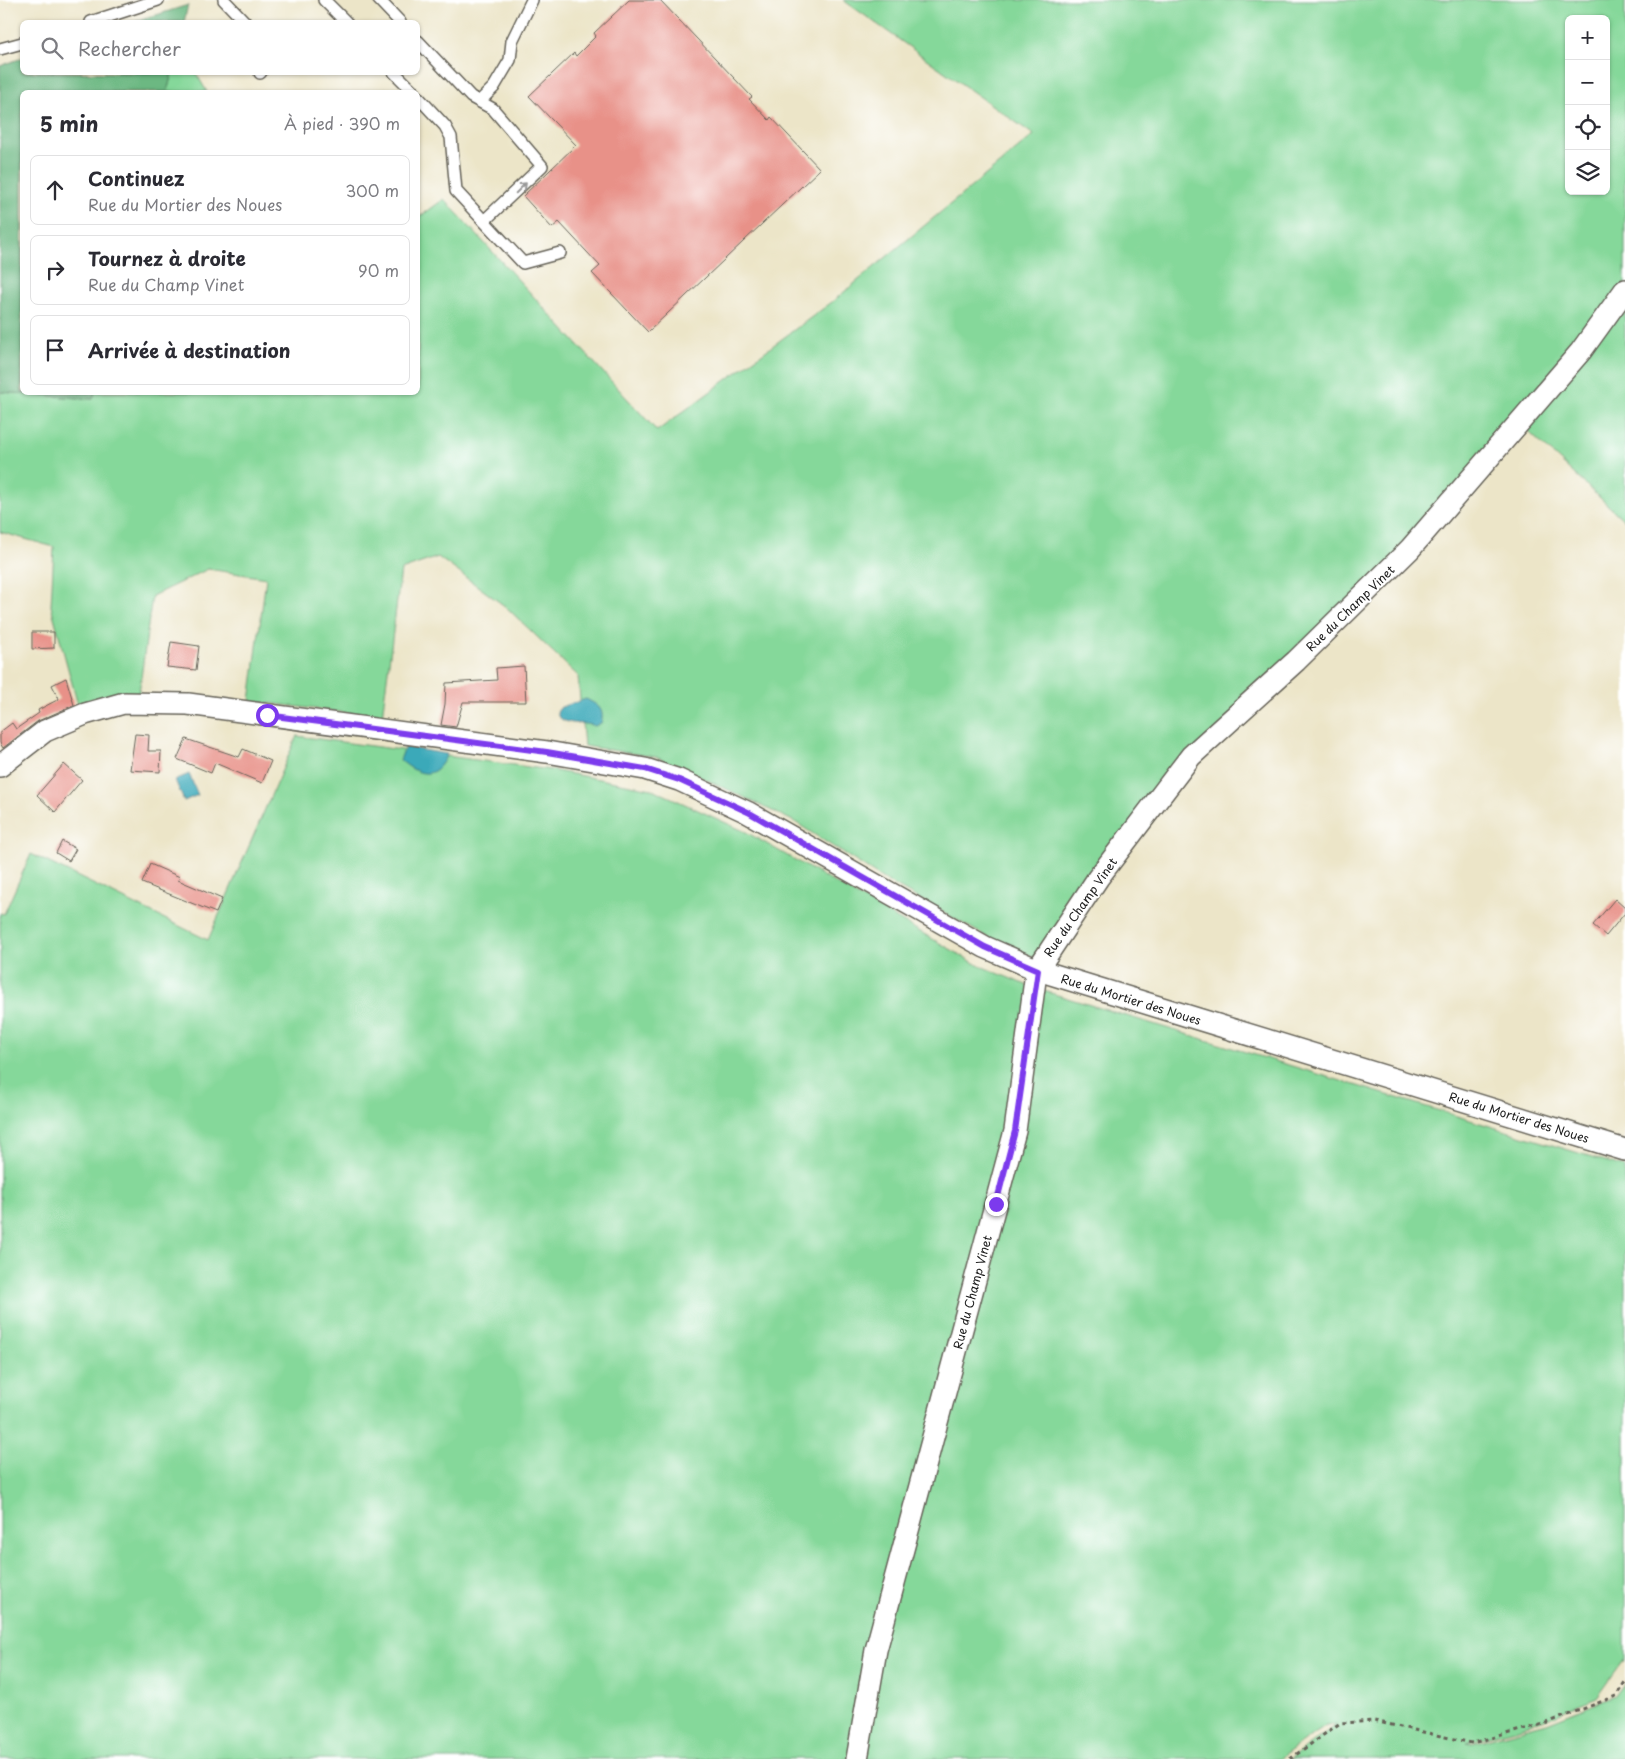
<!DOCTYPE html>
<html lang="fr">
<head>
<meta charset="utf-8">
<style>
  body { margin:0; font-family:"Playpen Sans",sans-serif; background:#f7f7f7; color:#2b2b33 }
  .controls { position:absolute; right:15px; top:15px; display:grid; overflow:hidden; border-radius:8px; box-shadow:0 1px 4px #0004 }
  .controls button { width:45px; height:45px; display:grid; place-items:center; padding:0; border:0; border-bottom:1px solid #e1e1e2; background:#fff; color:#2b2b33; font:25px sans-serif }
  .stop { position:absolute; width:15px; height:15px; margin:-11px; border:4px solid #7c3aed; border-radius:50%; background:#fff }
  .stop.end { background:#7c3aed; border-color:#fff; box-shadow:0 1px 5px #0008 }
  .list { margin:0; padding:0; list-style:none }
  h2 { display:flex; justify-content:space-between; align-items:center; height:65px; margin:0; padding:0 20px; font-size:21px }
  h2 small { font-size:16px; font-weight:400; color:#7c7c81 }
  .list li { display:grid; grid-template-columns:32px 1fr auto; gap:15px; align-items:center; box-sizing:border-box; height:70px; margin:0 10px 10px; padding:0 10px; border:1px solid #e1e1e2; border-radius:8px }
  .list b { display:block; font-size:19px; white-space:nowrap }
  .list p { margin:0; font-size:16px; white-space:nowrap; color:#7c7c81 }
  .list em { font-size:16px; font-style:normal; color:#7c7c81 }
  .icon { flex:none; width:28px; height:28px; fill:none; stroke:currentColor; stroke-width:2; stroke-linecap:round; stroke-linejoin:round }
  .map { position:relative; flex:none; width:1625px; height:1759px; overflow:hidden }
  .search { position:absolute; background:#fff; box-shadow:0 1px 4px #0004; left:20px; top:20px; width:400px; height:55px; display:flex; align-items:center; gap:12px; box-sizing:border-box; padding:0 18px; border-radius:8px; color:#7c7c81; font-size:19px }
  .panel { position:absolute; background:#fff; box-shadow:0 1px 4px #0004; left:20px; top:90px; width:400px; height:305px; border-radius:8px }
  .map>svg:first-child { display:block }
  .green { fill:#85d89a; stroke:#507a5b; fill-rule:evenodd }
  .forest { fill:#6cb882; stroke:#446a4f }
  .water { fill:#3ba9b9; stroke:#2c626a }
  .building { fill:#e89188 }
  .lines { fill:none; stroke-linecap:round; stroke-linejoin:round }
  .service-casing { stroke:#656258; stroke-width:14 }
  .minor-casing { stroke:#656258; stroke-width:24 }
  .path { stroke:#656258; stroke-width:3; stroke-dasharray:4 4; stroke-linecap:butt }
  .service { stroke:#fff; stroke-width:11 }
  .minor { stroke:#fff; stroke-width:21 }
  .oneway { stroke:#999 }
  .route { stroke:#7c3aed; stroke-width:6 }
  .labels { text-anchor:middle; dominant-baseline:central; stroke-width:4; stroke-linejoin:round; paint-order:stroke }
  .street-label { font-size:12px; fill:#1c1c1c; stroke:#fff }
</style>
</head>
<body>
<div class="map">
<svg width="1625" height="1759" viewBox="0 0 1625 1759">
  <rect width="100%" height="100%" fill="#fff"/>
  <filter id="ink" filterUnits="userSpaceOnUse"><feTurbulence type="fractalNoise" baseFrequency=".02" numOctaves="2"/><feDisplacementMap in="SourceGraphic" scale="10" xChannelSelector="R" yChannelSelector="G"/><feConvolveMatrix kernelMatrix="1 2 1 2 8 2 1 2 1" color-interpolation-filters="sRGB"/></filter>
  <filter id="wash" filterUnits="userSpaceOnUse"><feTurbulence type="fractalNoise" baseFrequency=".0096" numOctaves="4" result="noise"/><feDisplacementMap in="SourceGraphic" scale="20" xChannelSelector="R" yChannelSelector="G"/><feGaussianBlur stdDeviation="1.12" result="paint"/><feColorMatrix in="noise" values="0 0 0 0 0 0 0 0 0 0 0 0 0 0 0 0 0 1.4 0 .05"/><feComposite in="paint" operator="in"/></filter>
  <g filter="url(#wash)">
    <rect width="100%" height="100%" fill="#ece5c8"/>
    <!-- green -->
    <g class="green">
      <path d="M843,0H1625V521L1519,423L1410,549L1191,756L1034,957L989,938L880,877L795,822L731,791L656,757L584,746L578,676L506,607L438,557L401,570L382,717L250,701L266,578L208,569L152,596L139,693L79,709L51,606L54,547L0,532V392L93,399L95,392H418V218L444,199L657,431L832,302L1034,135ZM1569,19H1606V191H1569Z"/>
      <polygon points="172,72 196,73 207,92 167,92"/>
      <polygon points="297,736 551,770 652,789 746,832 978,965 1031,987 1625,1167 1625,1659 1597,1698 1529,1725 1467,1742 1472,1743 1547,1723 1615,1696 1625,1682 1625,1759 1290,1759 1337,1724 1326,1725 1279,1759 0,1759 0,913 4,914 31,854 208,940"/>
    </g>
    <!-- forest -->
    <g class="forest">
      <polygon points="188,5 184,22 134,22"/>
      <polygon points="22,58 22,72 172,73 167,92 22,92 22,392 95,393 93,399 0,392 0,66"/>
    </g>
    <!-- water -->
    <g class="water">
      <path d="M586,699C598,705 605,709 601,723L595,726C582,721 568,727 558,716L557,712L561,707Z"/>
      <path d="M405,747L447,754C435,782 418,775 400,760Z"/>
      <polygon points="189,774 198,795 184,801 175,780"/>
    </g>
    <g id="blocks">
      <!-- building -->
      <g class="building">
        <polygon points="629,0 660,0 752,97 749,99 769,120 771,117 820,169 648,332 592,273 600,266 559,222 552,228 523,196 576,145 529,96 574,53 576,56 596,36 594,33"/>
        <polygon points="32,632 54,632 54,648 32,649"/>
        <polygon points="171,642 199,646 196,670 167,667"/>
        <polygon points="524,666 526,702 463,702 456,727 441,725 445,704 446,683 497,680 496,668"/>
        <polygon points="66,678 74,705 38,721 3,748 0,743 0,732 12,723 16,729 39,713 38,710 59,699 52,685"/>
        <polygon points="135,734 149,735 148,751 161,751 160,772 130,770"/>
        <polygon points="186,739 239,757 243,749 271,761 262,783 215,763 211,773 177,759"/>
        <polygon points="64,764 82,780 55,812 37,795"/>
        <polygon points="62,841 76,849 69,861 56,853"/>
        <polygon points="150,864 180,877 178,880 222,899 216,913 142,883"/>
        <polygon points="1615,899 1625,908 1625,913 1606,936 1593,925"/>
      </g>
    </g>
  </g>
  <g filter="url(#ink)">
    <use href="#blocks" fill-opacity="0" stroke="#656258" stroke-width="1"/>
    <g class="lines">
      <!-- service casing -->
      <g class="service-casing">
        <g id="service">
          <polyline points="224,0 245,22"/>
          <polyline points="324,0 346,22"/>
          <polyline points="379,0 400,22"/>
          <polyline points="91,22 158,0"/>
          <polyline points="418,41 471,97 493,109 542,166 484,221"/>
          <polyline points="0,49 22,43"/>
          <polyline points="394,72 414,92"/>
          <polyline points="260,73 261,72"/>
          <polyline points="418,97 445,126 451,137 456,191 523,263 560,253"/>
          <polyline points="480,101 494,87 510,60 512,41 532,0"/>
        </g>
      </g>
      <!-- minor casing -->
      <g class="minor-casing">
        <g id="minor">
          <polyline points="0,766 45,731 85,714 124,703 188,704 547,752 645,769 679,780 747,812 985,947 1038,970 1625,1150"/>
          <polyline points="857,1759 876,1650 1015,1131 1035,980 1043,961 1098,878 1191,756 1296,661 1410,549 1581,351 1625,290"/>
        </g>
      </g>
      <!-- path -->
      <polyline class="path" points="1290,1759 1340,1723 1374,1721 1472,1743 1547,1723 1616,1696 1625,1682"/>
      <!-- service -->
      <use href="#service" class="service"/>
      <!-- minor -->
      <use href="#minor" class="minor"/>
    </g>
    <!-- one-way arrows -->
    <defs><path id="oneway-shaft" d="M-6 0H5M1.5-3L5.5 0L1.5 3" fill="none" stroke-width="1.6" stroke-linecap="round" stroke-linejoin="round" transform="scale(1.25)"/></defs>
    <use class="oneway" href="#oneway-shaft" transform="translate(521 188) rotate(-45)"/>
  </g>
  <g class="lines" filter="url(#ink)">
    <!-- route -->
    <polyline class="route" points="267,715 547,752 645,769 679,780 748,812 985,947 1038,970 1015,1131 996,1204"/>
  </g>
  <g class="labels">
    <!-- street labels -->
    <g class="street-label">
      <text transform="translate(1350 608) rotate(-44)">Rue du Champ Vinet</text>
      <text transform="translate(1080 907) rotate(-55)">Rue du Champ Vinet</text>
      <text transform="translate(1131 999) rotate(17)">Rue du Mortier des Noues</text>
      <text transform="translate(1519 1117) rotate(17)">Rue du Mortier des Noues</text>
      <text transform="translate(972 1292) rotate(-75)">Rue du Champ Vinet</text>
    </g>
  </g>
</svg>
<div class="controls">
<button>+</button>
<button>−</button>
<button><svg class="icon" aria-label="locate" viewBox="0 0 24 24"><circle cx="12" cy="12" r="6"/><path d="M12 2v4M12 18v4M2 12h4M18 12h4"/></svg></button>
<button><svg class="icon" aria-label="layers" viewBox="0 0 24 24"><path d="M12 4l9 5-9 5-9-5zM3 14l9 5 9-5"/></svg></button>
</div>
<div class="stop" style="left:267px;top:715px"></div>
<div class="stop end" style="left:996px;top:1204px"></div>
<div class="search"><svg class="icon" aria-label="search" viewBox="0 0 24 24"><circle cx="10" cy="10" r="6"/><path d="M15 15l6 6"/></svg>Rechercher</div>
<section class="panel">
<h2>5 min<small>À pied · 390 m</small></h2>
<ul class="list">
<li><svg class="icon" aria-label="ahead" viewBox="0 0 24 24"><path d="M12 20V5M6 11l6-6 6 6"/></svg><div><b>Continuez</b><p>Rue du Mortier des Noues</p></div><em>300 m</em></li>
<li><svg class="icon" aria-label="right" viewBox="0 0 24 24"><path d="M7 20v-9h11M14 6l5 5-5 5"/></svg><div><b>Tournez à droite</b><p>Rue du Champ Vinet</p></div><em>90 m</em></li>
<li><svg class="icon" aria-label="arrive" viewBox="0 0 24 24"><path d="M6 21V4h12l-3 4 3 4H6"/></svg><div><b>Arrivée à destination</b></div></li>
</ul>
</section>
</div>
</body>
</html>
